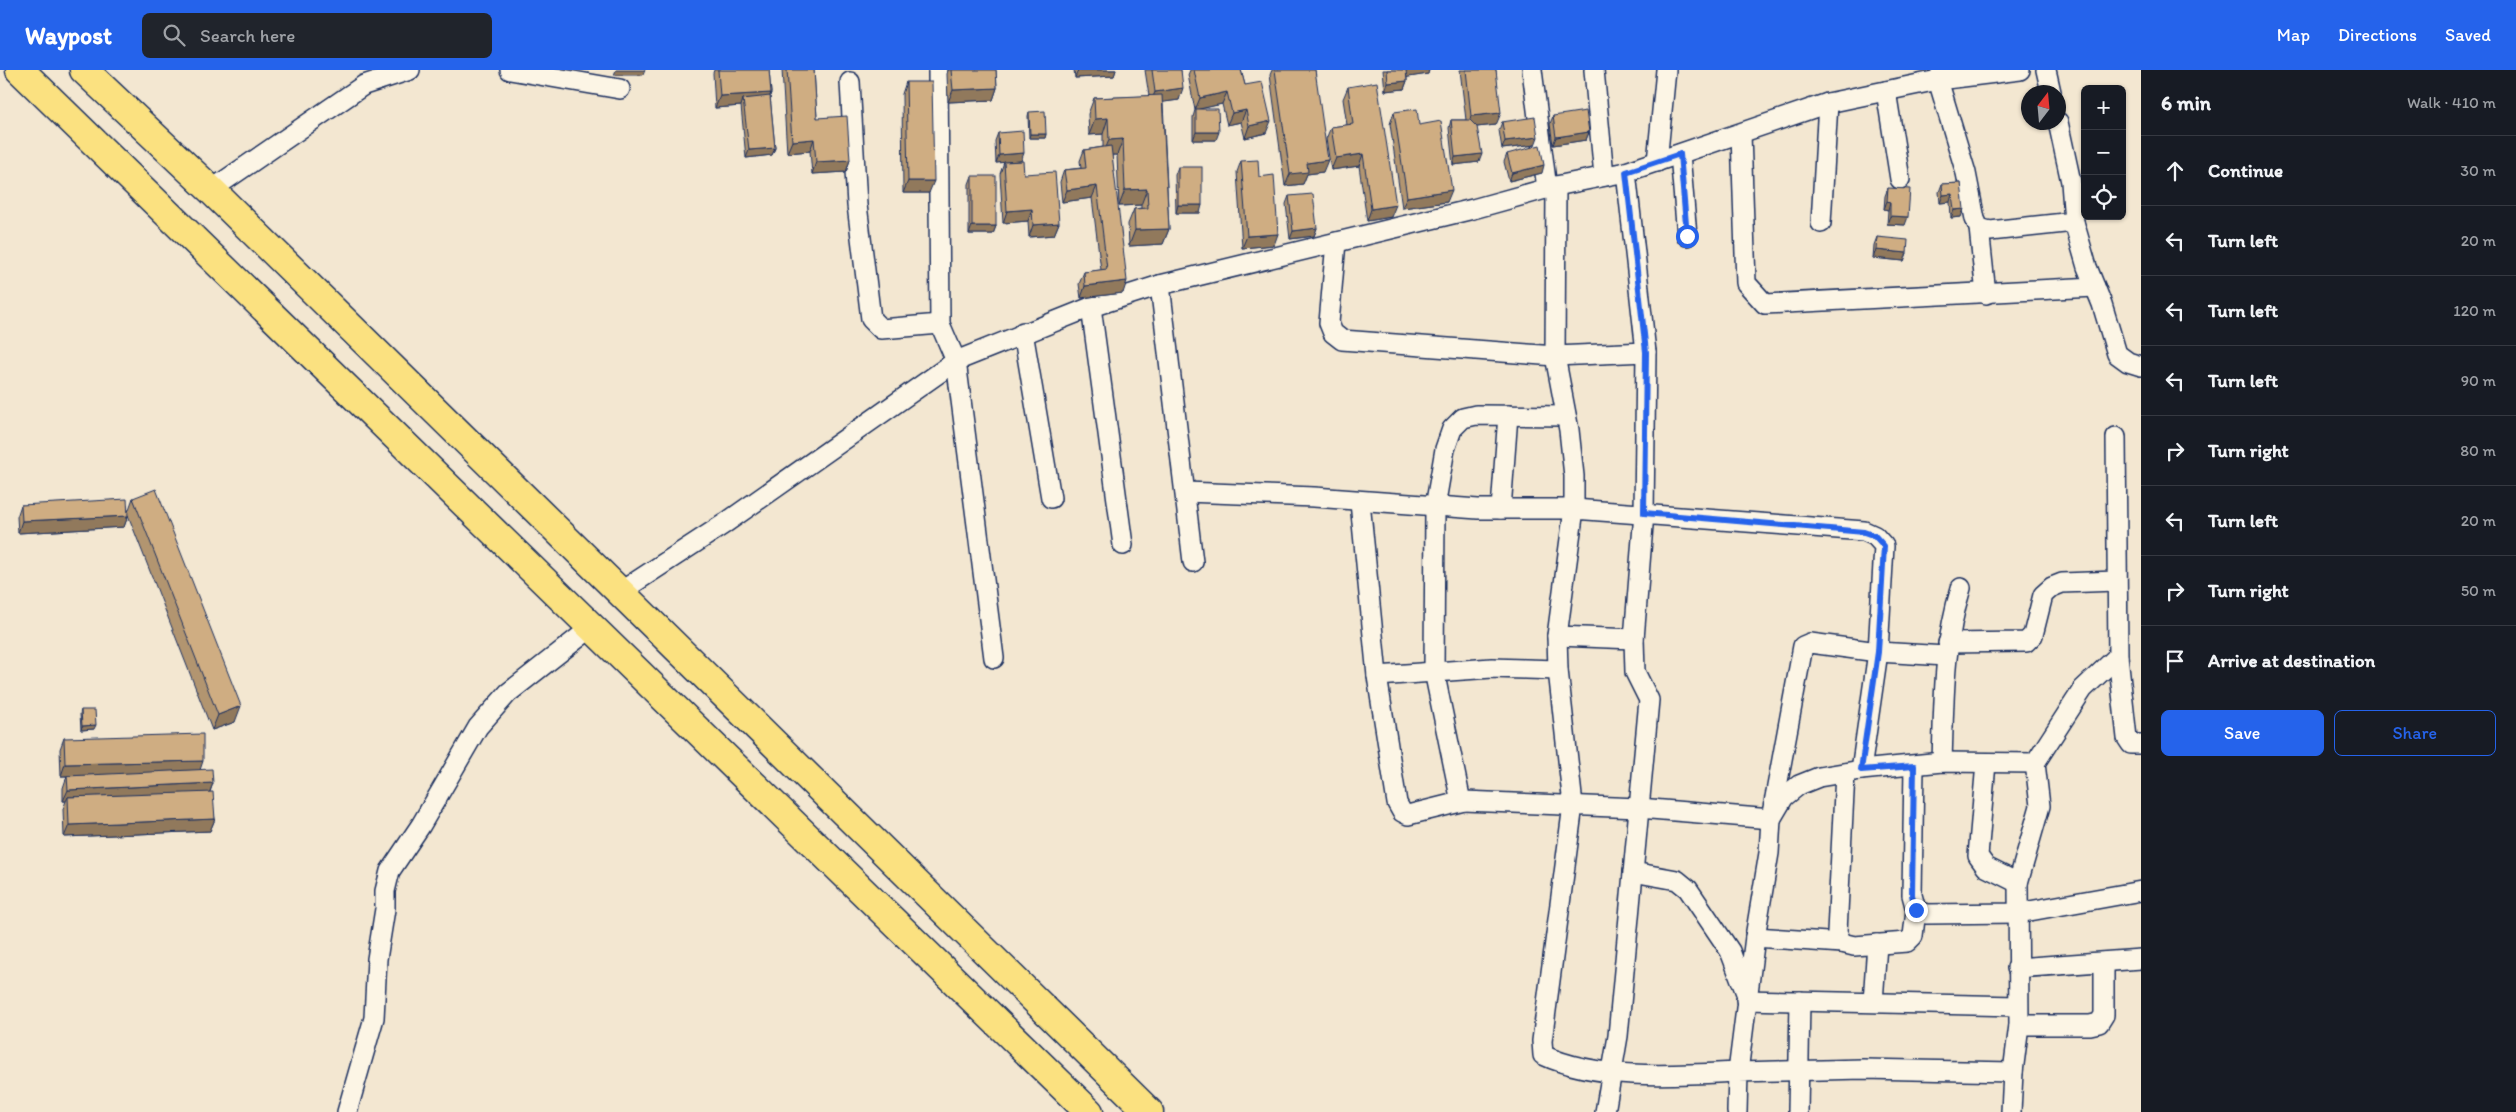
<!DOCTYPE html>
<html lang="en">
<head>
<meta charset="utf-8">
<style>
  body { margin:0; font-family:Itim,sans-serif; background:#20242c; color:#f1f3f6 }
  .controls { position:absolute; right:15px; top:15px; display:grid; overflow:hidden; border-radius:8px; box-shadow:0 1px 4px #0004 }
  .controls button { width:45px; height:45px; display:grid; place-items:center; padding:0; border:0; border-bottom:1px solid #363941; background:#171b24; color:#f1f3f6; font:25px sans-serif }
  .compass { position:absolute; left:2021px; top:15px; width:45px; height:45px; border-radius:50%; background:#171b24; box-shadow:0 1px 4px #0004; rotate:16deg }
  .stop { position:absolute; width:15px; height:15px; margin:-11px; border:4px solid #2563eb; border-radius:50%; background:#fff }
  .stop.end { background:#2563eb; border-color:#fff; box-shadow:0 1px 5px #0008 }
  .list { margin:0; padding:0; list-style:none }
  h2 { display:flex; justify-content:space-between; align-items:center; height:65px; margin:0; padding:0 20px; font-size:21px }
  h2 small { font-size:16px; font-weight:400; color:#9ea1a6 }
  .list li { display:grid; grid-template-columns:32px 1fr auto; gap:15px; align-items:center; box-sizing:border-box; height:70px; padding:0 20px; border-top:1px solid #363941 }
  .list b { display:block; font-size:19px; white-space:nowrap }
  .list em { font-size:16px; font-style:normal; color:#9ea1a6 }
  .actions { display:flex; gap:10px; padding:15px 20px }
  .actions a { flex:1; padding:11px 0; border:1px solid #2563eb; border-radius:8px; text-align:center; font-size:18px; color:#2563eb }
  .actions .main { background:#2563eb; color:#fff }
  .icon { flex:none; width:28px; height:28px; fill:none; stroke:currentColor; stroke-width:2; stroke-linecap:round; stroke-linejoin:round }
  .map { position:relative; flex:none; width:2141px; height:1042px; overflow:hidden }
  header { display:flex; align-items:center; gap:30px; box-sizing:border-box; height:70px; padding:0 25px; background:#2563eb; color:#fff }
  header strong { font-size:24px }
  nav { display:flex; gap:28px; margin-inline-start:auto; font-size:18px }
  .search { width:350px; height:45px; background:#20242c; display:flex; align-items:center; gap:12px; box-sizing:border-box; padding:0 18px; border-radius:8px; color:#9ea1a6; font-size:19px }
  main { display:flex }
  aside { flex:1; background:#171b24 }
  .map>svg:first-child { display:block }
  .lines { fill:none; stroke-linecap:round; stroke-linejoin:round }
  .street-casing { stroke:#1b2f5e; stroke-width:22 }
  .primary-casing { stroke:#1b2f5e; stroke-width:31 }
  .street { stroke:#fcf5e5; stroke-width:19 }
  .primary { stroke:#fbe180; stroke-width:28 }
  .wall { fill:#b29570; stroke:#1b2f5e }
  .shaded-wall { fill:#91795b; stroke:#1b2f5e }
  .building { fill:#cfad82; stroke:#1b2f5e }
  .route { stroke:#2563eb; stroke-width:6 }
</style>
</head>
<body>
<header>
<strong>Waypost</strong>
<div class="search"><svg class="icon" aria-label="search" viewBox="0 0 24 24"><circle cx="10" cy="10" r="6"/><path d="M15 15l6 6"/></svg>Search here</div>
<nav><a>Map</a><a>Directions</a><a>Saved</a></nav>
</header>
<main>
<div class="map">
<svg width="2141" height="1042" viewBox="0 0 2141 1042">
  <rect width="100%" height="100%" fill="#f3e7d1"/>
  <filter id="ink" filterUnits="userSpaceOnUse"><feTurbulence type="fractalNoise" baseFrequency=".02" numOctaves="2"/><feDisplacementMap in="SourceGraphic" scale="10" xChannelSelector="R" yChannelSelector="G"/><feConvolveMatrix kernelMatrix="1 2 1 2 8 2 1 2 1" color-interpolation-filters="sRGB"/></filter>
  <g filter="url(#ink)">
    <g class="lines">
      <!-- street casing -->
      <g class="street-casing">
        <g id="street">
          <polyline points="510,0 620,19"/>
          <polyline points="938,0 940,254 956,291 994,588"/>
          <polyline points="1532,0 1547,119"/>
          <polyline points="1594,0 1604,106"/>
          <polyline points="1943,0 1938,10 1966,103 1975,149 1979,158 1990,161 2074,152"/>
          <polyline points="2046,0 2051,22"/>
          <polyline points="850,12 857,135 871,249 881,259 940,254"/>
          <polyline points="1886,21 1900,109"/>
          <polyline points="2058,52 2071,112 2074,152 2087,197 2102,234 2117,284 2128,292 2141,296"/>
          <polyline points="1741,64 1746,213 1765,234 2095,217"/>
          <polyline points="1680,84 1687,166"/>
          <polyline points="1657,92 1666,0"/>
          <path d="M1556,116L1555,286L1569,360L1574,406V439L1557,566L1558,600L1573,735L1542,971L1543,985C1599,1011 1678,1005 1738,1002L1755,867L1769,783L1771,749L1803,576L1810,573L1878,582L1946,586"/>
          <polyline points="211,120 364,15 410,0"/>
          <polyline points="1821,153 1828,33"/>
          <polyline points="1979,158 1986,224"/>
          <polyline points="1336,172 1329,253 1333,263 1342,270 1555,286 1646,282"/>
          <polyline points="1160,215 1193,492"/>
          <polyline points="1091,237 1123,475"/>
          <polyline points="1023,262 1051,428"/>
          <polyline points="1566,346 1476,345 1463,348 1452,359 1445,379 1435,437 1434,601 1460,727 1464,731 1639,738 1771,749 1784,727 1799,715 1819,707 1861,700 1942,692 2035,693"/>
          <polyline points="2116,367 2118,586 2127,668 2131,674 2141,674"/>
          <polyline points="1185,422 1314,427 1478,439 1574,439 1864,461 1875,466 1884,476 1878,582 1861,700"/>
          <polyline points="1360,432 1377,606 1397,733 1402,742 1408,745 1464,731"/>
          <polyline points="1501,439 1508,345"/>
          <polyline points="620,522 724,454 956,291 1091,237 1160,215 1473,139 1556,116 1626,102 1828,33 1938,10 2020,0"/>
          <polyline points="1557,566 1634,569"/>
          <polyline points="1948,573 2026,572 2033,565 2043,525 2052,517 2062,513 2116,511"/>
          <polyline points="1377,606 1492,598 1558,600"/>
          <path d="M1942,692C1944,633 1943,575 1961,518"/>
          <polyline points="1986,693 1978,786 1986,797 2018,813"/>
          <polyline points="1914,696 1912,825 1916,840 1926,844 2018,843 2141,821"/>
          <polyline points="1845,703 1837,862 1842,873 1854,876 1907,872 1913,866 1916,840"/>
          <polyline points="1633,802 1677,810 1688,819 1730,881 1746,923"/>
          <polyline points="1755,867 1842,873"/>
          <polyline points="2017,898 2141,889"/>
          <polyline points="1746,930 2018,936"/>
          <polyline points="1873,932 1877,874"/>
          <polyline points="2019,955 2090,955 2099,953 2104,945 2104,892"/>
          <polyline points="347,1042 374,948 377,889 385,839 385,821 390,801 421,755 478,657 508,623 592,557"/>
          <polyline points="1605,1042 1618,966 1649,630 1635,602 1634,569 1644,443 1646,282 1626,102"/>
          <polyline points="1737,1042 1738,1002 1863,999 2013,1002"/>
          <polyline points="1798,1042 1800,931"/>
          <polyline points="2011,1042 2013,1002 2019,955 2018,813 2040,736 2035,693 2083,619 2118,586"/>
        </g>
      </g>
      <!-- primary casing -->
      <g class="primary-casing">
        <g id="primary">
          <polyline points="20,0 1089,1042"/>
          <polyline points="84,0 211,120 1149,1042"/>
        </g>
      </g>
      <!-- street -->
      <use href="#street" class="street"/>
      <!-- primary -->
      <use href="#primary" class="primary"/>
    </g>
    <!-- wall -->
    <g class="wall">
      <polygon points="714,0 769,0 771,23 770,26 775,78 772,85 746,88 741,36 715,38 713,3"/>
      <polygon points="782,0 814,0 817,48 850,90 846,102 812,104 810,81 787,83"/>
      <polygon points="948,0 996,0 997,18 993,30 948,32 947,4"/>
      <polygon points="1074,0 1116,0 1114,6 1075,8"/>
      <polygon points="1145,0 1181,0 1179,30 1163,32 1169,159 1163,174 1129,176 1128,154 1134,139 1141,138 1141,135 1119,136 1117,85 1112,85 1123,223 1081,228 1079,214 1084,202 1101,200 1092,128 1062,132 1060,112 1064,100 1081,98 1080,91 1084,80 1103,77 1103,64 1089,65 1088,44 1094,28 1149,26"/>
      <polygon points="1190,0 1241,0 1245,15 1266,63 1245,68 1241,52 1227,55 1222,34 1198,39 1216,70 1193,70 1193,47 1195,40 1188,5"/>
      <polygon points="1272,0 1315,0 1323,102 1307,104 1303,114 1285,116 1270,5"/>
      <polygon points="1383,0 1429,0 1428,4 1407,7 1407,11 1404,19 1385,21"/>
      <polygon points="1460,0 1496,0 1496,55 1476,57 1479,92 1453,95 1449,58 1451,50 1466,50"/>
      <polygon points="906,12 929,123 903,123 902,24"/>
      <polygon points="1348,17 1391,147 1367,151 1359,96 1331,100 1326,69 1331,57 1347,55 1343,29"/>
      <polygon points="1029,42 1046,64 1045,68 1029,68 1028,46"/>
      <polygon points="1394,42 1419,55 1447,132 1402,138 1390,54"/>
      <polygon points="1553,46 1589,62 1586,70 1553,75 1550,54"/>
      <polygon points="1502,52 1535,75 1502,79 1499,60"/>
      <polygon points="998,63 1021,91 1024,104 1059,153 1054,165 1029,167 1028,151 1003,153 1000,104 1004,92 996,93 995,71"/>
      <polygon points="1507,84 1542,103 1509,111 1504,92"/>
      <polygon points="1241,91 1259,107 1274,175 1242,178 1237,102"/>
      <polygon points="1178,97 1200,143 1176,143 1175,105"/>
      <polygon points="972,106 996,156 993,164 969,164 969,114"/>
      <polygon points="1961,113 1961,147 1951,148 1950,132 1940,133 1939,122 1942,114"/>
      <polygon points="1888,118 1905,155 1887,154 1888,140 1884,139 1885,126"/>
      <polygon points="1289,126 1317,158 1314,166 1290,169 1286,134"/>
      <polygon points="1877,167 1907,183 1904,191 1873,188 1874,175"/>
      <polygon points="133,428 235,652 212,660 128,445 124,457 18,463 17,447 21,435 128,442"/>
      <polygon points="81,640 94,659 81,660 80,644"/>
      <polygon points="64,668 200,700 213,713 210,722 215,749 210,761 64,767 63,739 66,731 63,731 63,718 67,706 78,706 61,706 60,679"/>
    </g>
    <!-- shaded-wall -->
    <g class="shaded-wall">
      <polygon points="616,0 645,0 643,5 614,5"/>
      <polygon points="1078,0 1116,0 1114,6 1075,8"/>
      <polygon points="1406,0 1429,0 1428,4 1403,8"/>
      <polygon points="1407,11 1404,19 1385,21 1388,13"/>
      <polygon points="997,18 993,30 948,32 953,20"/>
      <polygon points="1183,18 1179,30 1150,34 1155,22"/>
      <polygon points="1227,22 1222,34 1195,40 1200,28"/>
      <polygon points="771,23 767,34 743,29 741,36 715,38 720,26"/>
      <polygon points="1246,40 1241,52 1227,55 1232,43"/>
      <polygon points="1501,43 1496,55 1467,58 1471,46"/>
      <polygon points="1108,48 1103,64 1089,65 1095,49"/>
      <polygon points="1271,51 1266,63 1245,68 1249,56"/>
      <polygon points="1196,62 1219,62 1216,70 1193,70"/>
      <polygon points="1589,62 1586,70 1553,75 1556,67"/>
      <polygon points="1030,64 1046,64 1045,68 1029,68"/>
      <polygon points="1538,67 1535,75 1502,79 1505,71"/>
      <polygon points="814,69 810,81 787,83 792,71"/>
      <polygon points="1123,69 1117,85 1103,85 1109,70"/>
      <polygon points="775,78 772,85 746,88 749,80"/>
      <polygon points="1024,83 1021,91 996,93 999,85"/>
      <polygon points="1363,84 1359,96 1331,100 1336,88"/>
      <polygon points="1482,84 1479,92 1453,95 1455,87"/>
      <polygon points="850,90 846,102 812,104 816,92"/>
      <polygon points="1328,90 1323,102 1307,104 1303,114 1285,116 1290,104 1307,93"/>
      <polygon points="1544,95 1542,103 1509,111 1512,103"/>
      <polygon points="908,111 934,111 929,123 903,123"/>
      <polygon points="1097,116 1092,128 1062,132 1067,120"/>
      <polygon points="1147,119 1141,135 1119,136 1125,120"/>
      <polygon points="1452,120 1447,132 1402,138 1407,127"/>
      <polygon points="1952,124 1950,132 1940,133 1943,125"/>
      <polygon points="1887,131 1890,132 1888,140 1884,139"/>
      <polygon points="1178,135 1202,135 1200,143 1176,143"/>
      <polygon points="1396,135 1391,147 1367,151 1371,139"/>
      <polygon points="1032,139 1028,151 1003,153 1007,141"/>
      <polygon points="1964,139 1961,147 1951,148 1954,140"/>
      <polygon points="1890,146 1908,147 1905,155 1887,154"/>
      <polygon points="1059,153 1054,165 1029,167 1033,155"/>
      <polygon points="972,156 996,156 993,164 969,164"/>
      <polygon points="1317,158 1314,166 1290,169 1293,161"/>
      <polygon points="1169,159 1163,174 1129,176 1135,160"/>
      <polygon points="1278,164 1274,175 1242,178 1247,166"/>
      <polygon points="1876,180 1907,183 1904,191 1873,188"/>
      <polygon points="1127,211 1123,223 1081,228 1085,216"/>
      <polygon points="128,446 124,457 18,463 22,451"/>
      <polygon points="241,636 235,652 212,660 218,645"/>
      <polygon points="96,655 94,659 81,660 82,656"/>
      <polygon points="203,691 199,703 61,706 65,694"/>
      <polygon points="213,713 209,724 68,727 66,731 63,731 68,720"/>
      <polygon points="215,749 210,761 64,767 69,755"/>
    </g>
    <!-- building -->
    <g class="building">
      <polygon points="718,0 769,0 771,23 720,26"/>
      <polygon points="787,0 814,0 817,48 847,46 850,90 816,92 814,69 792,71"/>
      <polygon points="951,0 996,0 997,18 953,20"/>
      <polygon points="1152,0 1181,0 1183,18 1155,22"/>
      <polygon points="1194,0 1241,0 1245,15 1262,12 1271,51 1249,56 1246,40 1232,43 1227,22 1200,28"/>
      <polygon points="1275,0 1315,0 1328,90 1307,93 1308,102 1290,104"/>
      <polygon points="1387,0 1406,0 1407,11 1388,13"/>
      <polygon points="1466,0 1496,0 1501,43 1471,46"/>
      <polygon points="906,12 932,12 934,111 908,111"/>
      <polygon points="1377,12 1396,135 1371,139 1363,84 1336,88 1331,57 1353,54 1348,17"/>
      <polygon points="1162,25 1169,159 1135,160 1134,139 1148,138 1147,119 1125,120 1123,69 1109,70 1108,48 1095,49 1094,28"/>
      <polygon points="770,26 775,78 749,80 743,29"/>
      <polygon points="1196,39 1218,39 1219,62 1196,62"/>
      <polygon points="1417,39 1419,55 1441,51 1452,120 1407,127 1394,42"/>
      <polygon points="1045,41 1046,64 1030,64 1029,42"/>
      <polygon points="1586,41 1589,62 1556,67 1553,46"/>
      <polygon points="1535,47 1538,67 1505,71 1502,52"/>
      <polygon points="1451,50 1470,50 1477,57 1482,84 1455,87"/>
      <polygon points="1023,61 1024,83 999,85 998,63"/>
      <polygon points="1540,75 1544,95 1512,103 1507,84"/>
      <polygon points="1111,76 1127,211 1085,216 1084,202 1107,199 1097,116 1067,120 1064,100 1086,98 1084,80"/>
      <polygon points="1258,90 1259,107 1274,105 1278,164 1247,166 1241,91"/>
      <polygon points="1023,91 1024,104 1055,102 1059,153 1033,155 1032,139 1007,141 1004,92"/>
      <rect x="1178" y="97" width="24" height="38"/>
      <rect x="972" y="106" width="24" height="50"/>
      <polygon points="1961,113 1964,139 1954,140 1952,124 1943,125 1942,114"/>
      <polygon points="1888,118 1910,119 1908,147 1890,146 1890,132 1887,131"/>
      <polygon points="1313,124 1317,158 1293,161 1289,126"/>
      <polygon points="1877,167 1908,170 1907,183 1876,180"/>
      <polygon points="156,419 241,636 218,645 133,428"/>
      <polygon points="127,429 128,446 22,451 21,435"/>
      <polygon points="81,640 95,640 96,655 82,656"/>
      <polygon points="203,664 203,691 65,694 64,668"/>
      <polygon points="212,699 213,713 68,720 67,706"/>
      <polygon points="213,722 215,749 69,755 68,727"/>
    </g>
  </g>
  <g class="lines" filter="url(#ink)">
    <!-- route -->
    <polyline class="route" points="1687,166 1680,84 1626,102 1646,282 1644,443 1864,462 1875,466 1884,476 1878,582 1861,700 1914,696 1912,825 1916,840"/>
  </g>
</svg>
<div class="controls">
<button>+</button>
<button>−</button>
<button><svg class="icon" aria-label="locate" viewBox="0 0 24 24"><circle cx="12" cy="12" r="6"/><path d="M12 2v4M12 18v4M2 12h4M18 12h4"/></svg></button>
</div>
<svg class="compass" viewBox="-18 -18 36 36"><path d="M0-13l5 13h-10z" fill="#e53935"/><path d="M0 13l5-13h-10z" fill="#9ea1a6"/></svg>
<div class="stop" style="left:1687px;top:166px"></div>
<div class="stop end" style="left:1916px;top:840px"></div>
</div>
<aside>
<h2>6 min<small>Walk · 410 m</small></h2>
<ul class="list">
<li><svg class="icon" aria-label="ahead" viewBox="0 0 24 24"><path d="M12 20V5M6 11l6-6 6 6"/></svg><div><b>Continue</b></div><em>30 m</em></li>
<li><svg class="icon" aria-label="left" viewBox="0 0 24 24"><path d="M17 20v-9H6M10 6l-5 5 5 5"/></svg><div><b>Turn left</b></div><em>20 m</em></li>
<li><svg class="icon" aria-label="left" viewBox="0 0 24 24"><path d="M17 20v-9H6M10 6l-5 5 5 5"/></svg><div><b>Turn left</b></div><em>120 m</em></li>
<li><svg class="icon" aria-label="left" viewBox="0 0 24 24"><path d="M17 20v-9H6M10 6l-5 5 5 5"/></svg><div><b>Turn left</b></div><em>90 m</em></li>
<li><svg class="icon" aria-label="right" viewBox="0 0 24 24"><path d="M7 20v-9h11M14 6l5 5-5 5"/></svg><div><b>Turn right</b></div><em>80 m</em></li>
<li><svg class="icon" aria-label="left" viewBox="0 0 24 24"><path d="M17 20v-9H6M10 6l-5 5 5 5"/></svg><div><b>Turn left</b></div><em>20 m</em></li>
<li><svg class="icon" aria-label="right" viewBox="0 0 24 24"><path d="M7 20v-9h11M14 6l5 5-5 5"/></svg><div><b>Turn right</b></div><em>50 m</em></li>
<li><svg class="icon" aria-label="arrive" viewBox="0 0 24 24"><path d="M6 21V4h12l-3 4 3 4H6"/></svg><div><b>Arrive at destination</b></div></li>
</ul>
<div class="actions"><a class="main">Save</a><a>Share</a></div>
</aside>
</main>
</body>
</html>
